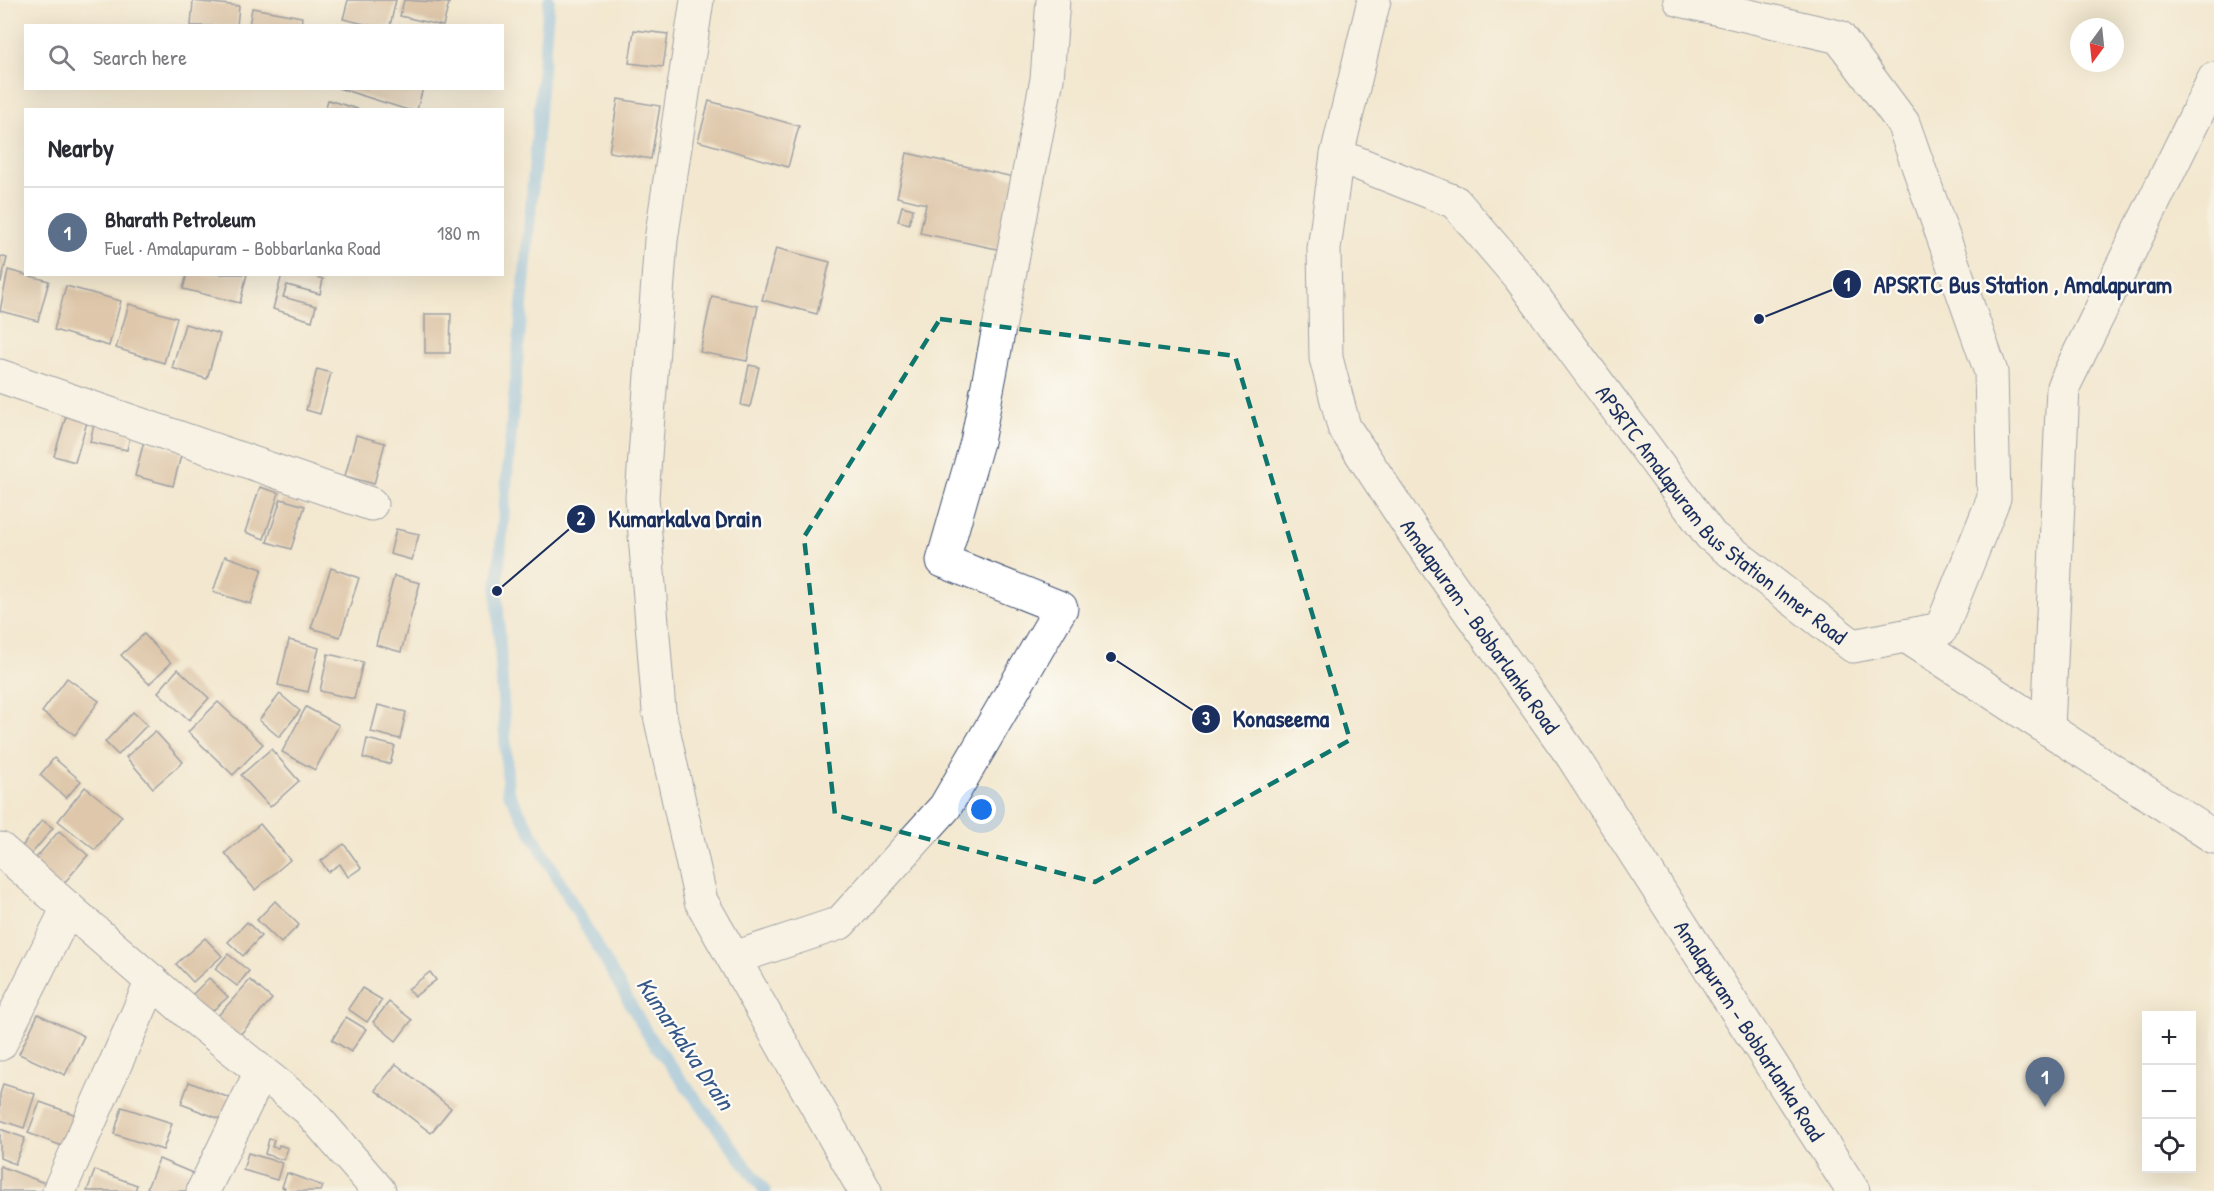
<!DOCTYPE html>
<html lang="en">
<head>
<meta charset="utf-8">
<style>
  body { margin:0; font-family:"Patrick Hand",sans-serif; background:#f2f2f3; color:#2b2b33 }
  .controls { position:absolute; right:18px; bottom:18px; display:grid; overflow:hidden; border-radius:0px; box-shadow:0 6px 24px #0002 }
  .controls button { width:54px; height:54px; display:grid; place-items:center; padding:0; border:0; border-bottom:2px solid #e1e1e2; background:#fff; color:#2b2b33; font:30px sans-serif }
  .compass { position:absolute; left:2070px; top:18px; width:54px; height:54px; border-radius:50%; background:#fff; box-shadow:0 6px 24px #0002; rotate:195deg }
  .you { position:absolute; left:982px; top:810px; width:21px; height:21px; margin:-15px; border:4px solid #fff; border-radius:50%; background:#1a73e8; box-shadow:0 0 0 9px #1a73e833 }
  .badge { display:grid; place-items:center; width:39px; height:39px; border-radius:50%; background:#c8321e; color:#fff; font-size:20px; font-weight:700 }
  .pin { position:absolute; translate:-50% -50px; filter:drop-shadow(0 2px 3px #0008) }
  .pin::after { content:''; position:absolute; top:32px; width:21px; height:18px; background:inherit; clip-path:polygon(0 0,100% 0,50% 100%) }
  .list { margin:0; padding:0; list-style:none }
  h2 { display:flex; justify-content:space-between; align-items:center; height:78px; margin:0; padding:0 24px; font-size:26px }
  h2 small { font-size:20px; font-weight:400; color:#7c7c81 }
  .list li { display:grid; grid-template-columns:39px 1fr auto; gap:18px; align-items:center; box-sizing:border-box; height:90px; padding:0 24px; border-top:2px solid #e1e1e2 }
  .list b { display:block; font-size:22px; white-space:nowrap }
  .list p { margin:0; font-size:20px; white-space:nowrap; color:#7c7c81 }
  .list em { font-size:20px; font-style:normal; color:#7c7c81 }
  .icon { flex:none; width:33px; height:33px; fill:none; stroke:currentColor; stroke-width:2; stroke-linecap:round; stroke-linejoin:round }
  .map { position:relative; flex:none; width:2214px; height:1191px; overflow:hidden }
  .search { position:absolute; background:#fff; box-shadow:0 6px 24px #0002; left:24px; top:24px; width:480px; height:66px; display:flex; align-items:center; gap:15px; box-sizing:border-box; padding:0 21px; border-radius:0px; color:#7c7c81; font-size:22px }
  .panel { position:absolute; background:#fff; box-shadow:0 6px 24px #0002; left:24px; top:108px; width:480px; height:168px; border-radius:0px }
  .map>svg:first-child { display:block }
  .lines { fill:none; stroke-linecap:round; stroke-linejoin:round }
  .stream { stroke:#73b6e9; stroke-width:12 }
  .building { fill:#c6a17f }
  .minor-casing { stroke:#3b4b6f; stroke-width:35 }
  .highway-casing { stroke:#3b4b6f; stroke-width:35 }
  .minor { stroke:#fff; stroke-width:33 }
  .highway { stroke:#fff; stroke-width:33 }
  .marked { fill:none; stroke:#0f766e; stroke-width:4.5; stroke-dasharray:12 8; stroke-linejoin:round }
  .labels { text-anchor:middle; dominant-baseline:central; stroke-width:4.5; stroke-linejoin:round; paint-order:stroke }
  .street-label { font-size:22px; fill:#1b2f5e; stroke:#fdfcf7 }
  .water-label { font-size:24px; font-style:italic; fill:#355888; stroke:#fdfcf7 }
  .leader { fill:none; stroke:#1b2f5e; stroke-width:2 }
  .callout-dot { fill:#1b2f5e; stroke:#fdfcf7; stroke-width:2 }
  .mark-label { font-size:18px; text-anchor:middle; font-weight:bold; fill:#fff }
  .callout-label { font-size:24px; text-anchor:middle; font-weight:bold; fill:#1b2f5e; stroke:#fdfcf7; stroke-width:4.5; stroke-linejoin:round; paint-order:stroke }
</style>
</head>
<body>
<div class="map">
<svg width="2214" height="1191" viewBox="0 0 2214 1191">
  <rect width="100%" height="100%" fill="#fdfcf7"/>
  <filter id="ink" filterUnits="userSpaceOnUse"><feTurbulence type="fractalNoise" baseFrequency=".0167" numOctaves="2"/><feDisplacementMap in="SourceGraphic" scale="12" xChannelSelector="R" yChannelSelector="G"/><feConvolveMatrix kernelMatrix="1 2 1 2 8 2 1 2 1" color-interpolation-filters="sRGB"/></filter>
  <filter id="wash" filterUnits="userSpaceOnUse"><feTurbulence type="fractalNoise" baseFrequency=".008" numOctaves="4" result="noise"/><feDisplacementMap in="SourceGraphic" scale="24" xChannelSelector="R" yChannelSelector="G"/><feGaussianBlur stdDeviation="1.35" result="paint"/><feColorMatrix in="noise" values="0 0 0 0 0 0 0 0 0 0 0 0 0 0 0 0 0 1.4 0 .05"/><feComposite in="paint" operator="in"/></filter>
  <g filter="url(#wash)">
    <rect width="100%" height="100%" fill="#f3e8cf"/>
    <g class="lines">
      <!-- stream -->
      <polyline class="stream" points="549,0 497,591 508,792 650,1038 765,1191"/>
    </g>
    <g id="blocks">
      <!-- building -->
      <g class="building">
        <polygon points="348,0 396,0 390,26 373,26 343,19"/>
        <polygon points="404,0 449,3 443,26 400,16"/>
        <polygon points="193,1 239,6 237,26 191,26"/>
        <polygon points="252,8 302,17 301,26 249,26"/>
        <polygon points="634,30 668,34 663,67 629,63"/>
        <polygon points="338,88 423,88 417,110 408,110"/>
        <polygon points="618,99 660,106 651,159 609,152"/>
        <polygon points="328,100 358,109 358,110 325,110"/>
        <polygon points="709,101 799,126 788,167 698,141"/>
        <polygon points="907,153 1018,178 1002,250 920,233 926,204 897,197"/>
        <polygon points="902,206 913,209 909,224 898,221"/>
        <polygon points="776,248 830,262 817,314 762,300"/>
        <polygon points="0,256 7,258 1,282 0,282"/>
        <polygon points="8,270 49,281 38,321 0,311"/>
        <polygon points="187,274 247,274 240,303 183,289"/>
        <polygon points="282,274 307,274 323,279 320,294 287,285 283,297 316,306 312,321 273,309"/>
        <polygon points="66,286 121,301 109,346 54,330"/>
        <polygon points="712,296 758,306 747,361 700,352"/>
        <polygon points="129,304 177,318 164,363 116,348"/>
        <polygon points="425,314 451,314 450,353 425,353"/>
        <polygon points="185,324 220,334 207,379 172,368"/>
        <polygon points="749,365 759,367 750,407 741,405"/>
        <polygon points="317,369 331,373 320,414 306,410"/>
        <polygon points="67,413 88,419 75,462 54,456"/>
        <polygon points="94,424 131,432 127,450 90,442"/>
        <polygon points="356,435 385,443 374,484 345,476"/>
        <polygon points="144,441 182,452 173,486 135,476"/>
        <polygon points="260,487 279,493 264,539 245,532"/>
        <polygon points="281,499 305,506 291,549 267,542"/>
        <polygon points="396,529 419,534 412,560 390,554"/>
        <polygon points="225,556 262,569 251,604 213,592"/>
        <polygon points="331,568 359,578 340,637 311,628"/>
        <polygon points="394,576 420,583 401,652 376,645"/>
        <polygon points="144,634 171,663 149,684 121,655"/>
        <polygon points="289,640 319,648 308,692 278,685"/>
        <polygon points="328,654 363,662 354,699 320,691"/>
        <polygon points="178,669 209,698 189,720 158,692"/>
        <polygon points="67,678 99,701 75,735 42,712"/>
        <polygon points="280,694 300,711 279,737 259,720"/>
        <polygon points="218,702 263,744 233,775 188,732"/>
        <polygon points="378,705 406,712 400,739 371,732"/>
        <polygon points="306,707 339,725 315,770 282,752"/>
        <polygon points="133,712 147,725 118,755 105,742"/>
        <polygon points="155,731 183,762 153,788 126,757"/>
        <polygon points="367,739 395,746 390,764 363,758"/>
        <polygon points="271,749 299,781 270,807 241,775"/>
        <polygon points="54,758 81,781 66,798 40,775"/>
        <polygon points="85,787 122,816 95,850 58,821"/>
        <polygon points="42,820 53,828 29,857 20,849"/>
        <polygon points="260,824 290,860 255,890 225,853"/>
        <polygon points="59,831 88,855 59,889 30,865"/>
        <polygon points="344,844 361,868 348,877 340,864 328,872 321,861"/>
        <polygon points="275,901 299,925 281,943 257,920"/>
        <polygon points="247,922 261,936 243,956 228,942"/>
        <polygon points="205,938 222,956 193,982 176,964"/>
        <polygon points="228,954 249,971 237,986 215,969"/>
        <polygon points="430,972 436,980 415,996 408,989"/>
        <polygon points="209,978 228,997 207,1016 189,998"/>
        <polygon points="250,980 272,999 237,1038 215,1019"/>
        <polygon points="362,988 382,1000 367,1022 348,1009"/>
        <polygon points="389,1002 412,1020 396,1041 373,1022"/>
        <polygon points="38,1014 84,1036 65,1075 19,1054"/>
        <polygon points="346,1017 366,1029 351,1052 332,1040"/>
        <polygon points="396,1064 451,1108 431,1133 375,1090"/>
        <polygon points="189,1082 237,1101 228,1122 181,1104"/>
        <polygon points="3,1084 35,1094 24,1128 0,1120 0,1094"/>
        <polygon points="40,1102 82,1117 70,1149 28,1133"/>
        <polygon points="122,1107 172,1123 163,1150 114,1134"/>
        <polygon points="0,1129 25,1138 15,1164 0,1158"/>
        <polygon points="269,1139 274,1140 272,1147 278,1148 279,1145 288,1148 284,1160 265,1154"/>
        <polygon points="248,1153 282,1163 277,1180 243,1170"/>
        <polygon points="159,1159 202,1177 196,1191 154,1191 147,1188"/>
        <polygon points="0,1166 55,1187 53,1191 0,1191"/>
        <polygon points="95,1170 137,1185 135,1191 87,1191"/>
        <polygon points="287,1173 323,1186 321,1191 283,1191 285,1188 282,1187"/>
      </g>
    </g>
  </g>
  <g filter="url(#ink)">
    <use href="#blocks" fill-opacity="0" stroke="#3b4b6f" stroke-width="1.5"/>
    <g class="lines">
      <!-- minor casing -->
      <g class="minor-casing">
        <g id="minor">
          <polyline points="697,0 661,240 642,497 659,711 701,901 865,1191"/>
          <path id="s1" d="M1337,155L1455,202L1520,278L1711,536L1853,646L1941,629L1994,498L1991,372L1903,123L1839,37L1680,0"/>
          <polyline points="0,376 371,504"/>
          <polyline points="1906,636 2214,837"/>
          <polyline points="2048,729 2063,387 2214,79"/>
          <polyline points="0,849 193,1017 308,1109 379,1191"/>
          <polyline points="734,958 840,923 945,807 1061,608 943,561 977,442 1047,79 1053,0"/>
          <polyline points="0,1044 68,908"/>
          <polyline points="59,1191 152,981"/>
          <polyline points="203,1191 261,1072"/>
        </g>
      </g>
      <!-- highway casing -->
      <g class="highway-casing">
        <g id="highway">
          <path id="s2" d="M1374,0L1337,155L1324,249L1326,358L1344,427L1416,536L1573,757L1853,1191"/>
        </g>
      </g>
      <!-- minor -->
      <use href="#minor" class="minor"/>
      <!-- highway -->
      <use href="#highway" class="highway"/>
    </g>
  </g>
  <!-- marked area -->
  <path d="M0 0H2214V1191H0ZM940,319L1235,356L1350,740L1095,882L835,815L804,537Z" fill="#f3e8cf" fill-opacity=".55" fill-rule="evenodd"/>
  <path class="marked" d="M940,319L1235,356L1350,740L1095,882L835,815L804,537Z"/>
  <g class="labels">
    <!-- street labels -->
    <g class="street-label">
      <text stroke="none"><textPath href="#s1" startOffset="540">APSRTC Amalapuram Bus Station Inner Road</textPath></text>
      <text stroke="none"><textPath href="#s2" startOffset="676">Amalapuram - Bobbarlanka Road</textPath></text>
      <text stroke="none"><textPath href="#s2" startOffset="1162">Amalapuram - Bobbarlanka Road</textPath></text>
    </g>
    <!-- water labels -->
    <g class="water-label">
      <text transform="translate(686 1043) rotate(56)">Kumarkalva Drain</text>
    </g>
  </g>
  <!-- callouts -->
  <path class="leader" d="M1759 319L1847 284M497 591L581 519M1111 657L1206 719"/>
  <g class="callout-dot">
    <circle cx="1759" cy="319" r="6"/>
    <circle cx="497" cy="591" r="6"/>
    <circle cx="1111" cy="657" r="6"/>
    <circle cx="1847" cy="284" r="15"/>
    <circle cx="581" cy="519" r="15"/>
    <circle cx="1206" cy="719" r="15"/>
  </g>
  <g class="mark-label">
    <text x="1847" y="291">1</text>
    <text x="581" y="525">2</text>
    <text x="1206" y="725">3</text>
  </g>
  <g class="callout-label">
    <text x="2023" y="293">APSRTC Bus Station , Amalapuram</text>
    <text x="685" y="527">Kumarkalva Drain</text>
    <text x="1281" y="727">Konaseema</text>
  </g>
</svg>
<div class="controls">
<button>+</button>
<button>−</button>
<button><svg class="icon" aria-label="locate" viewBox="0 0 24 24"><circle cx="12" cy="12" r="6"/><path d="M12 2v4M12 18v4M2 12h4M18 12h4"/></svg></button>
</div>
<svg class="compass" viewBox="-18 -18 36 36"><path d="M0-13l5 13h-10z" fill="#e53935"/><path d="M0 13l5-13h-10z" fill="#7c7c81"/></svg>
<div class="you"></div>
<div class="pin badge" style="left:2045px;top:1107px;background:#5c6f8a">1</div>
<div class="search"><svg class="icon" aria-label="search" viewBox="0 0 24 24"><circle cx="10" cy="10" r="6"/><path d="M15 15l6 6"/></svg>Search here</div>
<section class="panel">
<h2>Nearby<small></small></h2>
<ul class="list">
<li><span class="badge" style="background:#5c6f8a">1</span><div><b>Bharath Petroleum</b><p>Fuel · Amalapuram - Bobbarlanka Road</p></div><em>180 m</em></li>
</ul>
</section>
</div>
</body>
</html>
